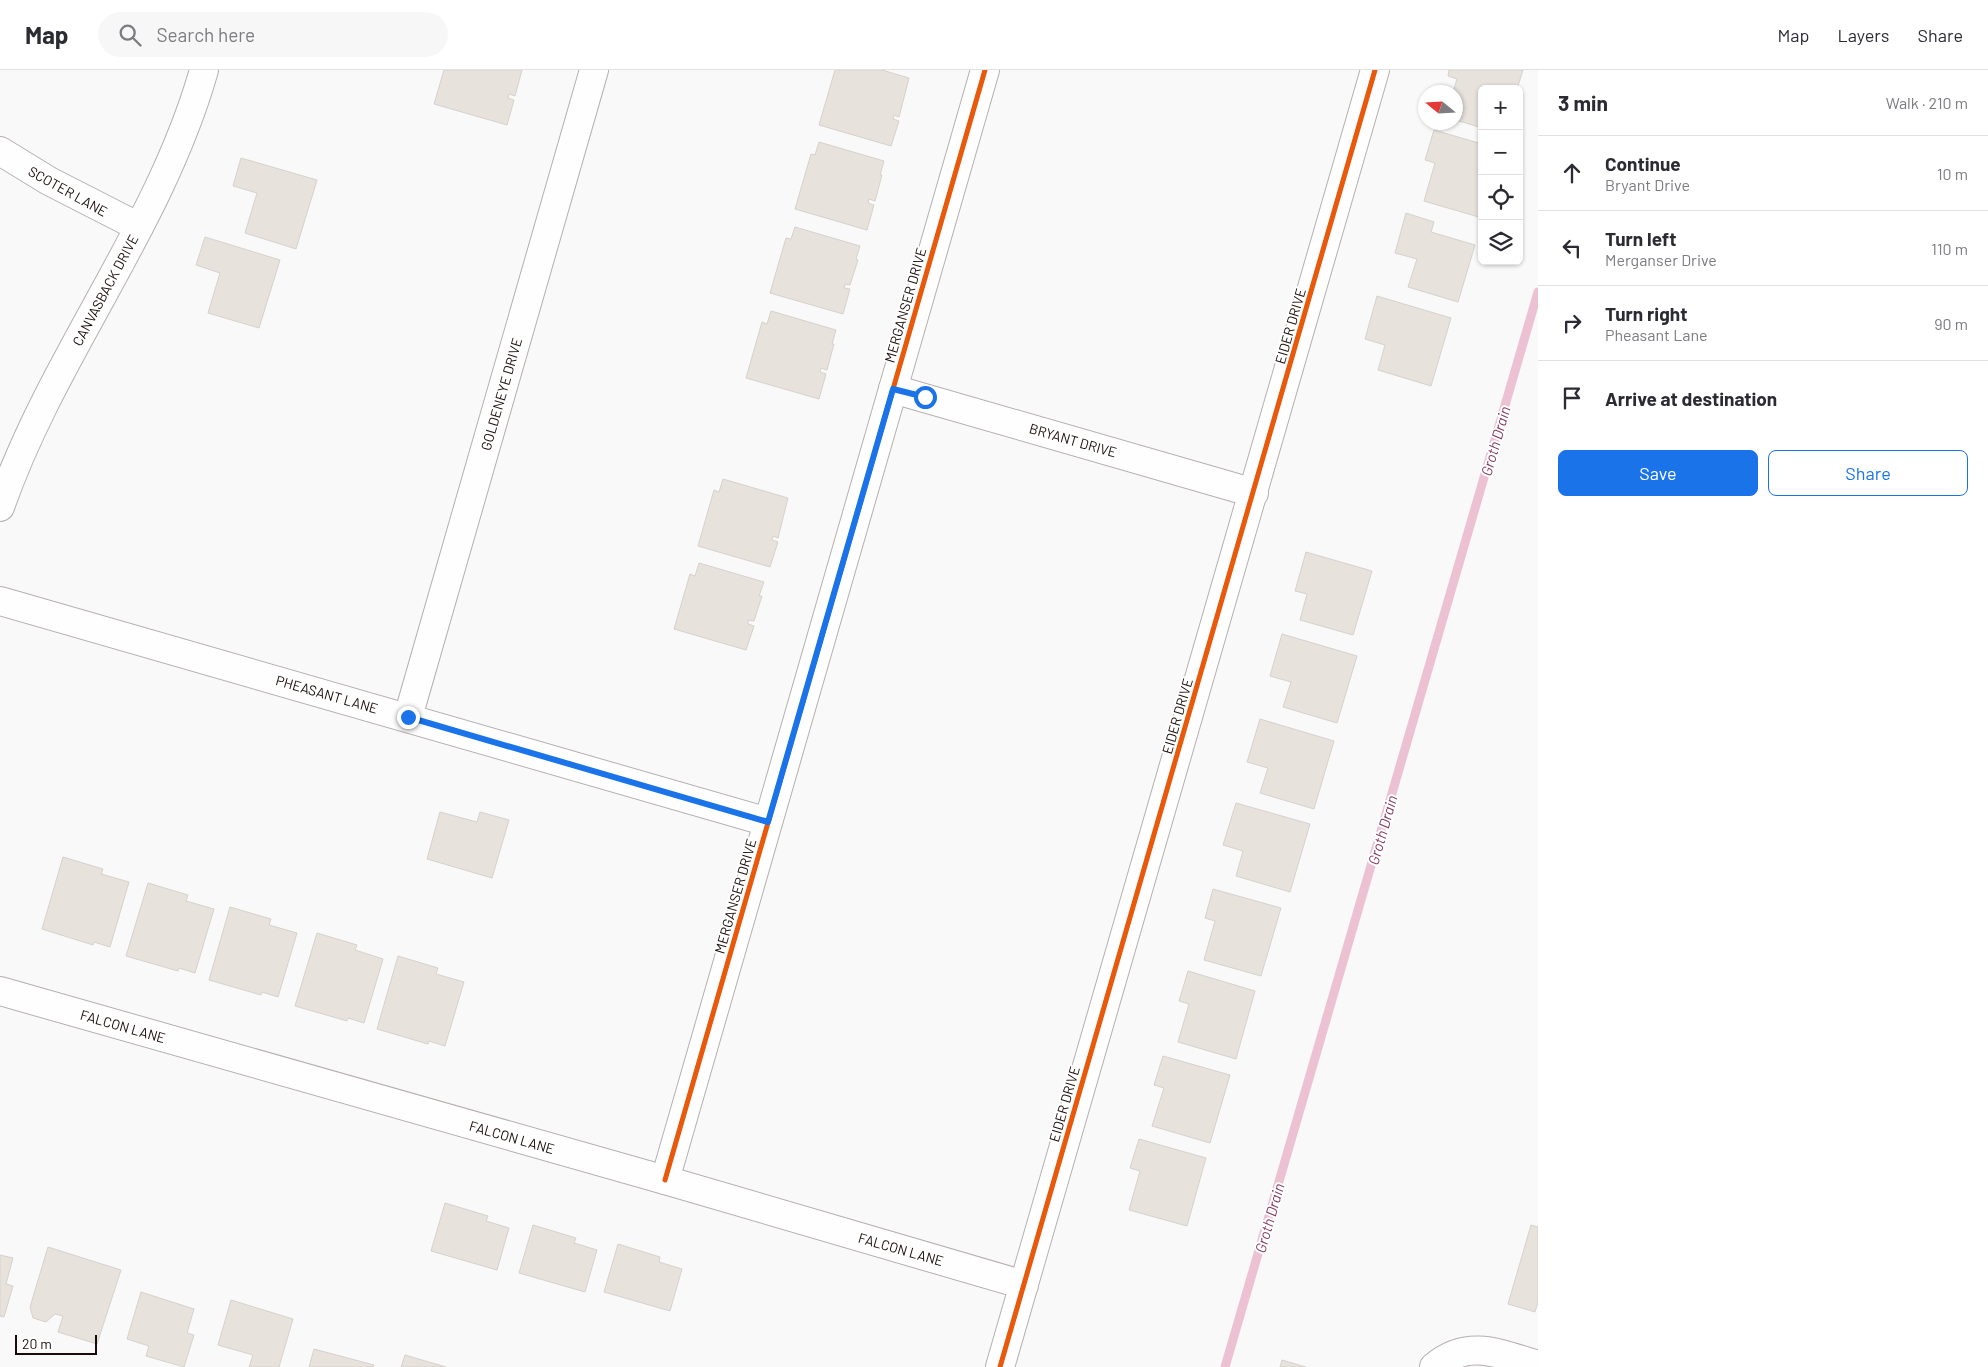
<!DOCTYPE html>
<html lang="en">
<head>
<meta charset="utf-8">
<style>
  body { margin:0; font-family:Barlow,sans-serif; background:#f7f7f7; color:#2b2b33 }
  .controls { position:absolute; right:15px; top:15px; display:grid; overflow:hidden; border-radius:8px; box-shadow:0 1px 4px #0004 }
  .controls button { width:45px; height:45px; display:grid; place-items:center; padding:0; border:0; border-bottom:1px solid #e1e1e2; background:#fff; color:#2b2b33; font:25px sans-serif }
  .compass { position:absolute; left:1418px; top:15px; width:45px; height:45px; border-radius:50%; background:#fff; box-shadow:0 1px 4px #0004; rotate:288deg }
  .scale { position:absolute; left:15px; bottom:12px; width:82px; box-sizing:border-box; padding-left:5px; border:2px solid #190c08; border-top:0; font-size:14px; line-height:18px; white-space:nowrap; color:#190c08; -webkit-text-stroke:4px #fff; paint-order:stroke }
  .stop { position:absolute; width:15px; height:15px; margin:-11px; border:4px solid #1a73e8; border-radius:50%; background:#fff }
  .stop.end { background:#1a73e8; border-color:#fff; box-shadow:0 1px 5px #0008 }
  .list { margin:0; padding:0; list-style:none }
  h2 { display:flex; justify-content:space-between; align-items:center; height:65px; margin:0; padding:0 20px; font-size:21px }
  h2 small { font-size:16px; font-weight:400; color:#7c7c81 }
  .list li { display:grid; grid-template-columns:32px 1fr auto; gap:15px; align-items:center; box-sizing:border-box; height:75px; padding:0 20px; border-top:1px solid #e1e1e2 }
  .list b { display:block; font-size:19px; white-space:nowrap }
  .list p { margin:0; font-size:16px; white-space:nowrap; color:#7c7c81 }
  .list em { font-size:16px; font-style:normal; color:#7c7c81 }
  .actions { display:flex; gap:10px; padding:15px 20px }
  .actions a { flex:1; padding:11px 0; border:1px solid #1a73e8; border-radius:8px; text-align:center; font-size:18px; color:#1a73e8 }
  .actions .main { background:#1a73e8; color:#fff }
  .icon { flex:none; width:28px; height:28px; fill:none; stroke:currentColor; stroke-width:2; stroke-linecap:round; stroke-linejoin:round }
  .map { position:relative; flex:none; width:1538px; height:1297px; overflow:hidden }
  header { display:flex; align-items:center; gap:30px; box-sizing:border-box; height:70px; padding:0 25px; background:#fff; border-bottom:1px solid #e1e1e2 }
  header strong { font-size:24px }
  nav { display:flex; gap:28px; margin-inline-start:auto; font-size:18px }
  .search { width:350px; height:45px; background:#f7f7f7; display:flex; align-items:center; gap:12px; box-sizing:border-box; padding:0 18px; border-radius:28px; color:#7c7c81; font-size:19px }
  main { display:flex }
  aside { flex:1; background:#fff }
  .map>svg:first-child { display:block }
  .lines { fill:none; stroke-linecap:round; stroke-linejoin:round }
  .stream { stroke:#ecc2d3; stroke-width:9 }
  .building { fill:#e8e2dd; stroke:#d6d1cc }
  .minor-casing { stroke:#b6b0ae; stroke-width:30 }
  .minor { stroke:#fefefe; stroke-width:28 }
  .cycleway-casing { stroke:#fff; stroke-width:8 }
  .cycleway { stroke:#e8590c; stroke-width:5 }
  .route { stroke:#1a73e8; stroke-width:6 }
  .labels { text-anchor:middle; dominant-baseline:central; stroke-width:4; stroke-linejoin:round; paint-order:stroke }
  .street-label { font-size:14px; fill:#190c08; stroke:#fff }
  .water-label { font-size:15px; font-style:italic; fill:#833a5c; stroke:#fff }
</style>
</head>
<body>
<header>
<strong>Map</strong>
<div class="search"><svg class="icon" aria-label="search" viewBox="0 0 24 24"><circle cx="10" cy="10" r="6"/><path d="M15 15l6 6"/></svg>Search here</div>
<nav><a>Map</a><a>Layers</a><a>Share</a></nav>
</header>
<main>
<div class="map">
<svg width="1538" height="1297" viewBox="0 0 1538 1297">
  <rect width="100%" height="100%" fill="#f9f9f9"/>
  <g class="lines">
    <!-- stream -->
    <polyline class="stream" points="1225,1297 1538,222"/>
  </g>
  <!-- building -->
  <g class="building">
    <polygon points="444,0 522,0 515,26 509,24 508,28 514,30 507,55 434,34"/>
    <polygon points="835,0 882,0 909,8 899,47 894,45 893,49 899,51 891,76 819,55"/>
    <polygon points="1449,0 1523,0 1517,19 1482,19 1482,58 1456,50 1456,22 1453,22 1457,9 1448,6"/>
    <polygon points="1434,60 1482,74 1482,148 1424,131 1435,93 1425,90"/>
    <polygon points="819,72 884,91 880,105 882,105 875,131 869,129 868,133 874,135 867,160 795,139 811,84 815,85"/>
    <polygon points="241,88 317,110 296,179 245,163 257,123 233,116"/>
    <polygon points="1406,143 1434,152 1431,162 1475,175 1458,232 1408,217 1417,189 1395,183"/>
    <polygon points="795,157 860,176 856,189 858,190 850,215 845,214 844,218 850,219 843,244 770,223 786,168 791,169"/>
    <polygon points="205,167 280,190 259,258 208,243 220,203 196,195"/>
    <polygon points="1377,226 1451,248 1431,316 1378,300 1385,275 1365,269"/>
    <polygon points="771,241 836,260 832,274 834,274 827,300 821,298 820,302 826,304 819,329 746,308 762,252 767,254"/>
    <polygon points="723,409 788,428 778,468 773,466 772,470 778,472 770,497 698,476 714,420 719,422"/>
    <polygon points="1306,482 1372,501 1353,565 1300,550 1307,524 1295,521"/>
    <polygon points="699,493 764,512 759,526 762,526 754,551 748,550 748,554 754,556 746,580 674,559 690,504 695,506"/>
    <polygon points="1282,564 1357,586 1337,653 1283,637 1291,612 1270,606"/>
    <polygon points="1260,649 1334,671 1314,739 1260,723 1268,698 1247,692"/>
    <polygon points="1236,733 1310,754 1290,822 1236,806 1243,781 1223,775"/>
    <polygon points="440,742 477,752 480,742 509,750 492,808 427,789"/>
    <polygon points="63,787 103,799 101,804 129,812 110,877 94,872 93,875 42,859"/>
    <polygon points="148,813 188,825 186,831 214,839 195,903 179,898 178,901 126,886"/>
    <polygon points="1213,819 1281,838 1261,906 1204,890 1215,851 1205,848"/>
    <polygon points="230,837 271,849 269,855 297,863 278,927 262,922 261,925 209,910"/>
    <polygon points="317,863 357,875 355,880 383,889 364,953 348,948 347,951 295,936"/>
    <polygon points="398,886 438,898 436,904 464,912 445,976 429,971 428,974 377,959"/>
    <polygon points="1188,901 1255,921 1236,989 1178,972 1189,934 1179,931"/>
    <polygon points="1163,986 1230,1005 1210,1073 1152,1056 1164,1018 1154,1015"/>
    <polygon points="1139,1069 1206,1088 1187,1156 1129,1140 1140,1101 1130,1098"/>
    <polygon points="445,1133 488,1146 486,1151 509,1158 497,1200 431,1181"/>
    <polygon points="533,1155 576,1168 574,1173 597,1180 585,1222 519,1203"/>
    <polygon points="1531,1155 1538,1157 1538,1232 1535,1242 1508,1234"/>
    <polygon points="618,1174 660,1187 659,1192 682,1199 670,1241 604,1222"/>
    <polygon points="48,1177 121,1200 97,1274 58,1262 63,1246 55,1244 46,1252 33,1248 30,1237"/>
    <polygon points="0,1185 13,1188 6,1214 13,1216 4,1247 0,1246"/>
    <polygon points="141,1222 194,1239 187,1263 194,1265 184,1297 146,1286 149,1276 127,1269"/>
    <polygon points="231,1230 293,1249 279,1297 249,1297 253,1285 218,1275"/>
    <polygon points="314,1279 374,1295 373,1297 309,1297"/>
    <polygon points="405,1285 446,1297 401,1297"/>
    <polygon points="1282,1290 1306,1297 1280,1297"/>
  </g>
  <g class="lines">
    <!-- minor casing -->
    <g class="minor-casing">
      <g id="minor">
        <polyline points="0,81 49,111 139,157"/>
        <polyline points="893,319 1254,423"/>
        <path d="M0,437C53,285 160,156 204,0"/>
        <polyline points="0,531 768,752"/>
        <polyline points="408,647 594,0"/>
        <polyline points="0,921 665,1110 1024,1215"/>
        <polyline points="665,1110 985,0"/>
        <polyline points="1000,1297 1375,0"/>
        <path d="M1434,1297C1468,1268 1501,1284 1538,1295"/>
      </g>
    </g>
    <!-- minor -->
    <use href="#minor" class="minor"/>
    <!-- cycleway casing -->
    <g class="cycleway-casing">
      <g id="cycleway">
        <polyline points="665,1110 985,0"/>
        <polyline points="1000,1297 1375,0"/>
      </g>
    </g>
    <!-- cycleway -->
    <use href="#cycleway" class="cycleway"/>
  </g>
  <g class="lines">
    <!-- route -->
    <polyline class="route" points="408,647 768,752 893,319 925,327"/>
  </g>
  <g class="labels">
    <!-- street labels -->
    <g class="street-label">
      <text transform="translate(68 121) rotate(29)">SCOTER LANE</text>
      <text transform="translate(105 220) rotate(-62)">CANVASBACK DRIVE</text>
      <text transform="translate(905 235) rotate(-74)">MERGANSER DRIVE</text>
      <text transform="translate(1290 256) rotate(-74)">EIDER DRIVE</text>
      <text transform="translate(501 324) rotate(-74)">GOLDENEYE DRIVE</text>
      <text transform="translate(1073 370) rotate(16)">BRYANT DRIVE</text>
      <text transform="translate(327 624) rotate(16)">PHEASANT LANE</text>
      <text transform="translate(1177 646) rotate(-74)">EIDER DRIVE</text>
      <text transform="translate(735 826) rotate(-74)">MERGANSER DRIVE</text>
      <text transform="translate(123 956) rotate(16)">FALCON LANE</text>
      <text transform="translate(1064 1034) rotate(-74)">EIDER DRIVE</text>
      <text transform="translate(512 1067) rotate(16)">FALCON LANE</text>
      <text transform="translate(901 1179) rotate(16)">FALCON LANE</text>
    </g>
    <!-- water labels -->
    <g class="water-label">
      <text transform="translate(1495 371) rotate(-74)">Groth Drain</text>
      <text transform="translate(1382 760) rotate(-74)">Groth Drain</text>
      <text transform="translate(1269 1148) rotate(-74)">Groth Drain</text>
    </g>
  </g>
</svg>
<div class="controls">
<button>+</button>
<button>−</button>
<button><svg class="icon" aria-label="locate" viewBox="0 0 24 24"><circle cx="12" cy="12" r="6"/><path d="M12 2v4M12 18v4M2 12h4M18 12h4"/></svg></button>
<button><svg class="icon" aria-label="layers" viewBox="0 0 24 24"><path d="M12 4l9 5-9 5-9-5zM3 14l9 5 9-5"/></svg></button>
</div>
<svg class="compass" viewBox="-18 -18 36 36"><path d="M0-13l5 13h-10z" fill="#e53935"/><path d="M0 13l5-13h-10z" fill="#7c7c81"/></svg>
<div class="scale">20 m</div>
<div class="stop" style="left:925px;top:327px"></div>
<div class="stop end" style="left:408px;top:647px"></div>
</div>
<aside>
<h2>3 min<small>Walk · 210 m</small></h2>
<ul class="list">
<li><svg class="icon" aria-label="ahead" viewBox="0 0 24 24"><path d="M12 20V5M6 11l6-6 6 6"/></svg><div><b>Continue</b><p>Bryant Drive</p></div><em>10 m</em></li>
<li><svg class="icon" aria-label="left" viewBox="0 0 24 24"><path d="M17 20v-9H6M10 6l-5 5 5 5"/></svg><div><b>Turn left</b><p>Merganser Drive</p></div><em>110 m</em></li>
<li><svg class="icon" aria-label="right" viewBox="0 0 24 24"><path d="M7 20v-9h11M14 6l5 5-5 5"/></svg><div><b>Turn right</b><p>Pheasant Lane</p></div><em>90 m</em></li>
<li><svg class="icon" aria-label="arrive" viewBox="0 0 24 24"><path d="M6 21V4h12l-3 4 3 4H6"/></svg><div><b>Arrive at destination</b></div></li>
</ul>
<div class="actions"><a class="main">Save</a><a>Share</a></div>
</aside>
</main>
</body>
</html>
